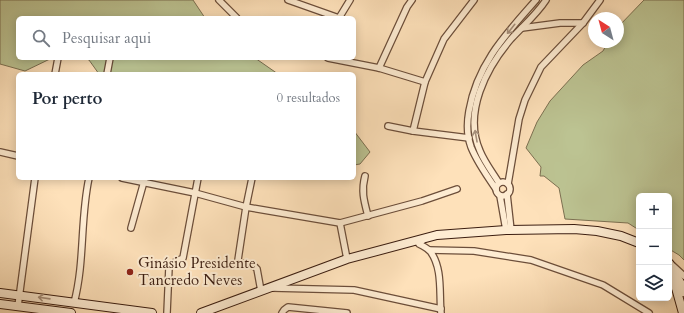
<!DOCTYPE html>
<html lang="pt">
<head>
<meta charset="utf-8">
<style>
  body { margin:0; font-family:Cardo,serif; background:#f6f6f7; color:#1f2937 }
  .controls { position:absolute; right:12px; bottom:12px; display:grid; overflow:hidden; border-radius:6px; box-shadow:0 2px 10px #0003 }
  .controls button { width:36px; height:36px; display:grid; place-items:center; padding:0; border:0; border-bottom:1px solid #e0e1e3; background:#fff; color:#1f2937; font:20px sans-serif }
  .compass { position:absolute; left:588px; top:12px; width:36px; height:36px; border-radius:50%; background:#fff; box-shadow:0 2px 10px #0003; rotate:324deg }
  .list { margin:0; padding:0; list-style:none }
  h2 { display:flex; justify-content:space-between; align-items:center; height:52px; margin:0; padding:0 16px; font-size:17px }
  h2 small { font-size:13px; font-weight:400; color:#747a83 }
  .icon { flex:none; width:22px; height:22px; fill:none; stroke:currentColor; stroke-width:2; stroke-linecap:round; stroke-linejoin:round }
  .map { position:relative; flex:none; width:684px; height:313px; overflow:hidden }
  .search { position:absolute; background:#fff; box-shadow:0 2px 10px #0003; left:16px; top:16px; width:340px; height:44px; display:flex; align-items:center; gap:10px; box-sizing:border-box; padding:0 14px; border-radius:6px; color:#747a83; font-size:15px }
  .panel { position:absolute; background:#fff; box-shadow:0 2px 10px #0003; left:16px; top:72px; width:340px; height:108px; border-radius:6px }
  .map>svg:first-child { display:block }
  .green { fill:#bcc392; stroke:#7c7051 }
  .lines { fill:none; stroke-linecap:round; stroke-linejoin:round }
  .street-casing { stroke:#6c4e3a; stroke-width:8 }
  .secondary-casing { stroke:#3b1d10; stroke-width:10 }
  .street { stroke:#feecd2; stroke-width:5.5 }
  .secondary { stroke:#feecd2; stroke-width:8 }
  .oneway { stroke:#a68f7b }
  .poi-dot { fill:#8f2418; stroke:#feecd2; stroke-width:1.5 }
  .labels { text-anchor:middle; dominant-baseline:central; stroke-width:4; stroke-linejoin:round; paint-order:stroke }
  .poi-label { font-size:15px; fill:#3b1d10; stroke:#feecd2; text-anchor:start }
</style>
</head>
<body>
<div class="map">
<svg width="684" height="313" viewBox="0 0 684 313">
  <rect width="100%" height="100%" fill="#fee1ba"/>
  <filter id="stains"><feTurbulence type="fractalNoise" baseFrequency=".005" numOctaves="4"/><feColorMatrix values="0 0 0 0 .2 0 0 0 0 .09 0 0 0 0 .02 0 0 0 .5 -.17"/></filter>
  <radialGradient id="worn" r=".72"><stop offset=".6" stop-color="#630" stop-opacity="0"/><stop offset="1" stop-color="#630" stop-opacity=".3"/></radialGradient>
  <!-- green -->
  <g class="green">
    <polygon points="0,0 193,0 205,18 18,18 18,58 52,58 25,71 0,64"/>
    <polygon points="644,0 684,0 684,260 679,255 669,249 669,196 639,196 639,230 628,223 565,219 559,188 544,176 540,176 541,167 526,148 537,122 550,101 583,65 603,51 608,42 618,42 618,27"/>
    <polygon points="85,58 255,58 278,74 99,74 89,60"/>
    <polygon points="354,131 370,152 360,164 354,165"/>
  </g>
  <g class="lines">
    <!-- street casing -->
    <g class="street-casing">
      <g id="street">
        <polyline points="219,0 237,18"/>
        <polyline points="288,0 339,18"/>
        <polyline points="339,18 350,0"/>
        <polyline points="522,28 560,23 583,23"/>
        <polyline points="328,58 379,68 425,82"/>
        <polyline points="379,68 407,7 412,0"/>
        <polyline points="55,74 58,58"/>
        <polyline points="107,74 110,58"/>
        <polyline points="388,126 413,131 469,138"/>
        <polyline points="413,131 425,82 444,39 474,0"/>
        <polyline points="0,152 18,156"/>
        <path d="M365,176C361,191 364,201 368,216"/>
        <polyline points="122,178 195,193 246,207 340,223 422,201 457,189"/>
        <path d="M252,178L246,207L238,260L240,263C247,264 253,264 257,269L261,291"/>
        <circle cx="503" cy="189" r="7"/>
        <path d="M499,183C493,173 485,163 480,151C463,113 486,68 511,39C523,26 537,14 546,0"/>
        <polyline points="508,184 519,119 525,100 541,67 583,23 600,0"/>
        <path d="M496,189C487,176 477,162 471,147C467,136 467,122 469,111C477,64 506,34 536,0"/>
        <polyline points="507,194 511,230"/>
        <polyline points="500,196 506,230"/>
        <polyline points="340,223 347,259"/>
        <polyline points="131,228 145,178"/>
        <path d="M424,239L419,244C423,246 427,248 430,251C443,268 439,293 441,313"/>
        <polyline points="429,250 474,251 531,260 603,285 649,313"/>
        <polyline points="671,264 684,276"/>
        <polyline points="272,288 354,290 441,309"/>
        <path d="M74,303C85,262 80,219 89,178"/>
        <polyline points="18,306 35,178"/>
        <polyline points="167,313 169,267 173,263 183,258 198,178"/>
        <polyline points="282,313 284,310 288,307 347,313"/>
      </g>
    </g>
    <!-- secondary casing -->
    <g class="secondary-casing">
      <g id="secondary">
        <polyline points="669,263 681,284 684,292"/>
        <polyline points="669,277 676,288 683,313"/>
        <polyline points="0,293 152,313"/>
        <polyline points="0,304 71,313"/>
        <polyline points="201,313 347,259 437,235 506,230 574,229 597,231 621,236 639,243"/>
      </g>
    </g>
    <!-- street -->
    <use href="#street" class="street"/>
    <!-- secondary -->
    <use href="#secondary" class="secondary"/>
  </g>
  <!-- one-way arrows -->
  <defs><path id="oneway-shaft" d="M-6 0H5M1.5-3L5.5 0L1.5 3" fill="none" stroke-width="1.6" stroke-linecap="round" stroke-linejoin="round"/></defs>
  <g class="oneway">
    <use href="#oneway-shaft" transform="translate(511 29) rotate(129)"/>
    <use href="#oneway-shaft" transform="translate(476 136) rotate(-100)"/>
    <use href="#oneway-shaft" transform="translate(44 298) rotate(-172)"/>
  </g>
  <!-- markers -->
  <circle class="poi-dot" cx="130" cy="272" r="4"/>
  <g class="labels">
    <!-- poi labels -->
    <g class="poi-label">
      <text x="138" y="263">Ginásio Presidente<tspan x="138" dy="17">Tancredo Neves</tspan></text>
    </g>
  </g>
  <rect width="100%" height="100%" filter="url(#stains)"/>
  <rect width="100%" height="100%" fill="url(#worn)"/>
</svg>
<div class="controls">
<button>+</button>
<button>−</button>
<button><svg class="icon" aria-label="layers" viewBox="0 0 24 24"><path d="M12 4l9 5-9 5-9-5zM3 14l9 5 9-5"/></svg></button>
</div>
<svg class="compass" viewBox="-18 -18 36 36"><path d="M0-13l5 13h-10z" fill="#e53935"/><path d="M0 13l5-13h-10z" fill="#747a83"/></svg>
<div class="search"><svg class="icon" aria-label="search" viewBox="0 0 24 24"><circle cx="10" cy="10" r="6"/><path d="M15 15l6 6"/></svg>Pesquisar aqui</div>
<section class="panel">
<h2>Por perto<small>0 resultados</small></h2>
<ul class="list">
</ul>
</section>
</div>
</body>
</html>
